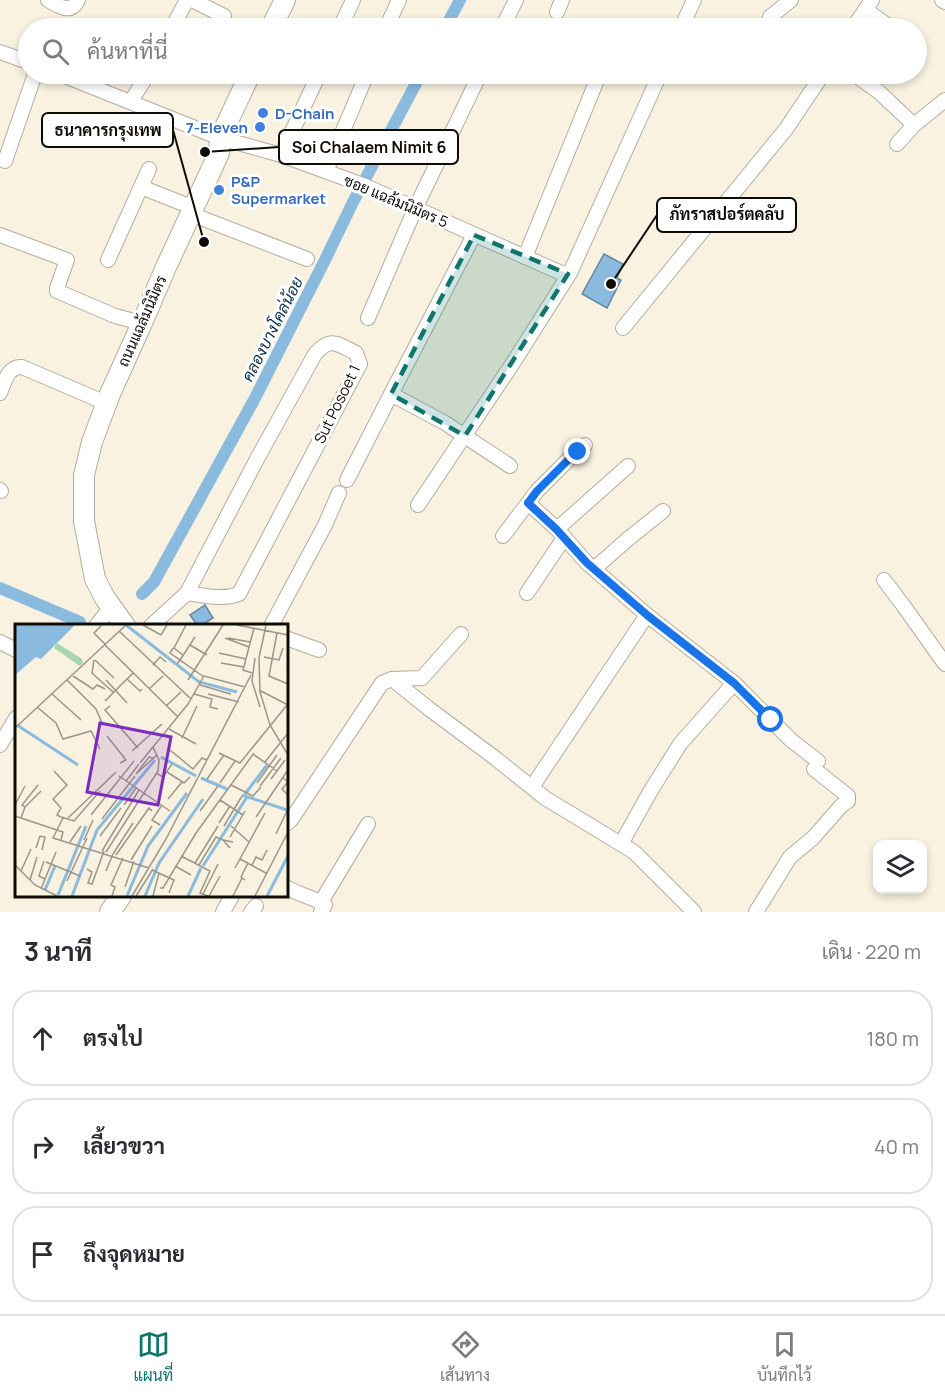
<!DOCTYPE html>
<html lang="th">
<head>
<meta charset="utf-8">
<style>
  body { margin:0; font-family:Manrope,Sarabun,sans-serif; background:#f7f7f7; color:#2b2b33 }
  .controls { position:absolute; right:18px; bottom:18px; display:grid; overflow:hidden; border-radius:12px; box-shadow:0 3px 9px #0003 }
  .controls button { width:54px; height:54px; display:grid; place-items:center; padding:0; border:0; border-bottom:2px solid #e1e1e2; background:#fff; color:#2b2b33; font:30px sans-serif }
  .stop { position:absolute; width:18px; height:18px; margin:-14px; border:4px solid #1a73e8; border-radius:50%; background:#fff }
  .stop.end { background:#1a73e8; border-color:#fff; box-shadow:0 2px 6px #0008 }
  .list { margin:0; padding:0; list-style:none }
  h2 { display:flex; justify-content:space-between; align-items:center; height:78px; margin:0; padding:0 24px; font-size:26px }
  h2 small { font-size:20px; font-weight:400; color:#7c7c81 }
  .list li { display:grid; grid-template-columns:39px 1fr auto; gap:18px; align-items:center; box-sizing:border-box; height:96px; margin:0 12px 12px; padding:0 12px; border:2px solid #e1e1e2; border-radius:24px }
  .list b { display:block; font-size:22px; white-space:nowrap }
  .list em { font-size:20px; font-style:normal; color:#7c7c81 }
  .icon { flex:none; width:33px; height:33px; fill:none; stroke:currentColor; stroke-width:2; stroke-linecap:round; stroke-linejoin:round }
  .map { position:relative; flex:none; width:945px; height:912px; overflow:hidden }
  .search { position:absolute; background:#fff; box-shadow:0 3px 9px #0003; left:18px; right:18px; top:18px; height:66px; display:flex; align-items:center; gap:15px; box-sizing:border-box; padding:0 21px; border-radius:33px; color:#7c7c81; font-size:22px }
  .sheet { height:402px; background:#fff }
  nav { display:flex; justify-content:space-around; align-items:center; box-sizing:border-box; height:84px; border-top:2px solid #e1e1e2; background:#fff; font-size:16px; color:#7c7c81 }
  nav a { display:grid; justify-items:center; gap:3px }
  nav .on { color:#0f766e }
  .map>svg:first-child { display:block }
  .water { fill:#8bbadf; stroke:#66869e; stroke-width:1.5 }
  .lines { fill:none; stroke-linecap:round; stroke-linejoin:round }
  .canal { stroke:#8bbadf; stroke-width:12 }
  .street-casing { stroke:#b3ad9c; stroke-width:16 }
  .secondary-casing { stroke:#b3ad9c; stroke-width:22 }
  .street { stroke:#fff; stroke-width:14 }
  .secondary { stroke:#fff; stroke-width:20 }
  .route { stroke:#1a73e8; stroke-width:8 }
  .marked { fill:#0f766e; fill-opacity:0.2; stroke:#0f766e; stroke-width:4.5; stroke-dasharray:12 8; stroke-linejoin:round }
  .shop-dot { fill:#3f7fe0; stroke:#fff; stroke-width:2 }
  .labels { text-anchor:middle; dominant-baseline:central; stroke-width:6; stroke-linejoin:round; paint-order:stroke }
  .shop-label { font-size:15px; font-weight:bold; fill:#366cbe; stroke:#fff; text-anchor:start }
  .street-label { font-size:15px; fill:#0e0c07; stroke:#fff }
  .water-label { font-size:16px; font-style:italic; fill:#052c45; stroke:#fff }
  .inset-river { fill:none; stroke:#8bbadf; stroke-width:3 }
  .inset-road { fill:none; stroke:#9b9689; stroke-width:1.5 }
  .view { fill:#7b2cbf; fill-opacity:0.15; stroke:#7b2cbf; stroke-width:3 }
  .inset-edge { fill:none; stroke:#0e0c07; stroke-width:3 }
  .leader { fill:none; stroke:#0e0c07; stroke-width:2 }
  .callout-dot { fill:#0e0c07; stroke:#fff; stroke-width:2 }
  .callout { fill:#fff; stroke:#0e0c07; stroke-width:2 }
  .callout-label { font-size:16px; text-anchor:middle; font-weight:bold; fill:#0e0c07 }
</style>
</head>
<body>
<div class="map">
<svg width="945" height="912" viewBox="0 0 945 912">
  <rect width="100%" height="100%" fill="#f9f2e0"/>
  <!-- water -->
  <g class="water">
    <polygon points="604,254 623,264 617,278 621,280 607,308 582,294"/>
    <polygon points="205,605 213,618 202,625 197,625 190,615"/>
  </g>
  <g class="lines">
    <!-- canal -->
    <g class="canal">
      <polyline points="445,28 460,0"/>
      <polyline points="0,588 80,622"/>
      <polyline points="142,594 154,582 254,400 325,260 353,202 421,74"/>
    </g>
    <!-- street casing -->
    <g class="street-casing">
      <g id="street">
        <path d="M48,0C58,6 71,15 78,0"/>
        <polyline points="192,0 224,16"/>
        <polyline points="942,0 945,2"/>
        <polyline points="866,10 891,28"/>
        <polyline points="557,12 562,0"/>
        <polyline points="172,28 187,0"/>
        <polyline points="340,28 353,0"/>
        <polyline points="386,28 399,0"/>
        <polyline points="502,28 516,0"/>
        <polyline points="681,28 694,0"/>
        <polyline points="769,28 768,24 770,17 791,0"/>
        <polyline points="853,28 872,0"/>
        <polyline points="0,52 28,62"/>
        <polyline points="60,74 220,138 281,155 363,185 566,275 568,274"/>
        <polyline points="854,74 879,92 914,125"/>
        <polyline points="131,101 148,74"/>
        <polyline points="897,144 914,125 945,100"/>
        <polyline points="281,155 319,74"/>
        <polyline points="5,161 35,74"/>
        <polyline points="326,171 367,74"/>
        <polyline points="141,187 194,208"/>
        <polyline points="191,214 307,259"/>
        <polyline points="0,235 67,260 57,288 57,291 115,316 142,323"/>
        <polyline points="525,257 599,75"/>
        <polyline points="108,260 149,169"/>
        <polyline points="368,318 415,209 480,74"/>
        <polyline points="623,328 786,129 823,74"/>
        <path d="M0,393C5,381 8,366 22,367L106,403"/>
        <polyline points="391,394 445,423 510,466"/>
        <polyline points="585,445 579,452 574,454 537,491 528,503 557,529 587,563 647,615 734,683 792,741 818,761"/>
        <polyline points="347,480 391,394 474,235"/>
        <polyline points="0,490 1,491"/>
        <polyline points="418,505 513,363 570,273 660,74"/>
        <polyline points="557,529 628,466"/>
        <polyline points="503,536 528,503"/>
        <polyline points="595,568 628,539 663,511"/>
        <polyline points="884,580 903,605 945,664"/>
        <polyline points="527,593 564,538"/>
        <polyline points="96,626 111,607"/>
        <path d="M151,626L187,593L257,459L315,354C331,336 337,344 356,353L360,364L239,594C222,600 205,596 187,593"/>
        <polyline points="271,626 325,525 339,493"/>
        <polyline points="286,638 319,650"/>
        <polyline points="0,642 16,650"/>
        <polyline points="392,679 428,708 495,758 545,798 634,852 694,912"/>
        <polyline points="0,745 16,718"/>
        <polyline points="532,787 647,615"/>
        <polyline points="286,824 291,820 382,683 392,679 422,678 461,634"/>
        <polyline points="621,844 650,792 680,744 734,683"/>
        <path d="M286,887C299,895 313,897 325,905L321,912"/>
        <polyline points="321,902 368,824"/>
        <polyline points="223,912 232,896"/>
        <polyline points="251,912 256,906"/>
        <polyline points="756,912 790,857 813,838 841,806 848,801 848,796 814,769"/>
      </g>
    </g>
    <!-- secondary casing -->
    <g class="secondary-casing">
      <g id="secondary">
        <polyline points="271,28 285,0"/>
        <polyline points="125,626 105,598 95,579 84,521 84,475 92,442 110,394 142,323 166,267 219,153 220,138 250,74"/>
        <polyline points="110,912 121,896"/>
      </g>
    </g>
    <!-- street -->
    <use href="#street" class="street"/>
    <!-- secondary -->
    <use href="#secondary" class="secondary"/>
  </g>
  <g class="lines">
    <!-- route -->
    <polyline class="route" points="578,452 574,454 537,491 528,503 556,529 587,563 647,615 734,683 771,720"/>
  </g>
  <!-- marked area -->
  <path class="marked" d="M474,235L568,274L465,436L391,394Z"/>
  <!-- markers -->
  <g class="shop-dot">
    <circle cx="263" cy="113" r="6"/>
    <circle cx="260" cy="127" r="6"/>
    <circle cx="219" cy="190" r="6"/>
  </g>
  <g class="labels">
    <!-- shop labels -->
    <g class="shop-label">
      <text x="275" y="113">D-Chain</text>
      <text x="248" y="127" text-anchor="end">7-Eleven</text>
      <text x="231" y="181">P&amp;P<tspan x="231" dy="17">Supermarket</tspan></text>
    </g>
    <!-- street labels -->
    <g class="street-label">
      <text transform="translate(396 201) rotate(23)">ซอย แฉล้มนิมิตร 5</text>
      <text transform="translate(142 321) rotate(-66)">ถนนแฉล้มนิมิตร</text>
      <text transform="translate(337 404) rotate(-64)">Sut Posoet 1</text>
    </g>
    <!-- water labels -->
    <g class="water-label">
      <text transform="translate(272 329) rotate(-63)">คลองบางโคล่น้อย</text>
    </g>
  </g>
  <!-- overview -->
  <g transform="translate(15 624)">
    <rect width="273" height="273" fill="#f9f2e0"/>
    <path d="M42,19L67,35L68,39L65,42L39,24Z" fill="#a9d6af"/>
    <path d="M0,1H60L26,35L21,33L0,51Z" fill="#8bbadf"/>
    <path class="inset-river" d="M111,1L184,58L222,68M31,26L38,10L50,1M2,45L41,1M0,49L45,1M2,101L63,141M146,133L181,152M186,154L212,165M230,170L252,141M227,171L272,186M188,242L232,173M30,266L40,242M43,271L71,202M57,272L82,206L140,136M112,272L133,222L172,169M130,272L144,239L188,175M173,272L186,244M252,272L273,232"/>
    <path class="inset-road" d="M128,1L146,11L152,1M222,1L273,11M251,1L244,34L245,68L255,101L273,131M86,2L79,9L90,20M104,7L176,75M262,9L254,52L273,60M180,13L165,36L189,53M210,14L234,23M213,14L235,18M90,21L163,93M175,21L192,31M158,24L155,29L165,36L162,40M204,29L231,35M168,31L159,24L171,1M249,33L264,36L268,24M240,34L237,57L245,83M79,36L77,49L98,68M80,36L99,54M206,39L229,43M138,41L145,33L151,38M237,49L228,46L239,4M58,52L78,65L82,61L90,65M112,55L125,67L127,65M52,56L81,85L87,99M91,56L112,79M173,56L208,1M185,61L216,70M134,65L148,52M244,66L273,81M37,70L66,96M179,70L197,75L195,83L203,85M193,70L224,78M90,77L118,49M95,82L90,86L123,124M151,82L166,68M22,83L41,99L48,115L76,107L85,125M0,104L111,1M154,105L181,120M92,112L111,136L105,139M167,114L182,82M155,126L178,145L187,134L192,136M117,127L147,100M204,129L225,139L272,81M238,130L262,147M250,138L273,109M125,139L138,123M39,147L52,161L38,175L46,184L42,191L46,193L59,197L85,167M152,148L169,159L175,153M141,149L148,153L157,140M121,150L142,131M121,150L134,133L138,134M104,152L155,187M267,153L273,158L267,165L273,171M192,155L209,131M256,155L270,136M111,157L124,140M205,159L220,137M242,159L262,131M216,161L238,172L246,163M245,162L266,134M153,175L167,158M205,176L228,191M0,181L10,162M109,181L121,164M10,183L26,167M185,187L203,162M76,191L119,137M0,192L48,208L46,216M241,193L273,146M6,194L10,183L7,181L23,161M48,194L38,214L134,244M52,195L101,148M87,195L120,152M204,199L215,182M145,201L137,196L147,181M209,202L227,172M216,202L234,218M261,210L272,187M85,212L106,184M215,213L230,187M69,216L78,196M55,218L66,202M21,224L25,212L30,213L27,226M215,224L208,216L218,218M87,227L124,166M91,228L143,147L144,136L138,123L173,80L189,52L230,63M98,230L118,199M101,231L134,184L137,187M166,232L195,247L185,269L193,272M225,235L251,249M116,236L137,202M29,237L24,252L30,255M31,238L65,252M180,239L203,202M0,241L20,261L42,272M184,241L201,213L208,216M237,241L241,233L247,236L252,226M160,242L176,251M220,244L250,189M72,245L77,248L73,259L77,260L89,227M137,246L159,256L154,269M6,247L16,225M91,247L98,230M15,256L22,233M230,256L226,253L233,239M52,257L72,214M110,263L119,237M145,264H148L181,209L239,129M26,265L41,228M188,270L203,240M97,272L100,263L96,261L108,234M117,272L151,215L236,51M121,272L138,245M138,272L144,249M194,272L205,252M218,272L227,254M240,272L273,208"/>
    <path class="view" d="M85,99L156,113L143,181L72,168Z"/>
    <rect width="273" height="273" class="inset-edge"/>
  </g>
  <!-- callouts -->
  <path class="leader" d="M204 242L173 130M205 152L279 147M611 284L657 215"/>
  <g class="callout-dot">
    <circle cx="204" cy="242" r="6"/>
    <circle cx="205" cy="152" r="6"/>
    <circle cx="611" cy="284" r="6"/>
  </g>
  <g class="callout">
    <rect x="42" y="113" width="131" height="34" rx="6"/>
    <rect x="279" y="130" width="179" height="34" rx="6"/>
    <rect x="657" y="198" width="139" height="34" rx="6"/>
  </g>
  <g class="callout-label">
    <text x="108" y="136">ธนาคารกรุงเทพ</text>
    <text x="369" y="153">Soi Chalaem Nimit 6</text>
    <text x="727" y="220">ภัทราสปอร์ตคลับ</text>
  </g>
</svg>
<div class="controls">
<button><svg class="icon" aria-label="layers" viewBox="0 0 24 24"><path d="M12 4l9 5-9 5-9-5zM3 14l9 5 9-5"/></svg></button>
</div>
<div class="stop" style="left:771px;top:720px"></div>
<div class="stop end" style="left:578px;top:452px"></div>
<div class="search"><svg class="icon" aria-label="search" viewBox="0 0 24 24"><circle cx="10" cy="10" r="6"/><path d="M15 15l6 6"/></svg>ค้นหาที่นี่</div>
</div>
<section class="sheet">
<h2>3 นาที<small>เดิน · 220 m</small></h2>
<ul class="list">
<li><svg class="icon" aria-label="ahead" viewBox="0 0 24 24"><path d="M12 20V5M6 11l6-6 6 6"/></svg><div><b>ตรงไป</b></div><em>180 m</em></li>
<li><svg class="icon" aria-label="right" viewBox="0 0 24 24"><path d="M7 20v-9h11M14 6l5 5-5 5"/></svg><div><b>เลี้ยวขวา</b></div><em>40 m</em></li>
<li><svg class="icon" aria-label="arrive" viewBox="0 0 24 24"><path d="M6 21V4h12l-3 4 3 4H6"/></svg><div><b>ถึงจุดหมาย</b></div></li>
</ul>
</section>
<nav>
<a class="on"><svg class="icon" aria-label="map" viewBox="0 0 24 24"><path d="M3 6l6-2 6 2 6-2v14l-6 2-6-2-6 2zM9 4v14M15 6v14"/></svg>แผนที่</a>
<a><svg class="icon" aria-label="directions" viewBox="0 0 24 24"><path d="M12 3l9 9-9 9-9-9zM9 14v-3h6M13 9l2 2-2 2"/></svg>เส้นทาง</a>
<a><svg class="icon" aria-label="saved" viewBox="0 0 24 24"><path d="M7 4h10v16l-5-4-5 4z"/></svg>บันทึกไว้</a>
</nav>
</body>
</html>
